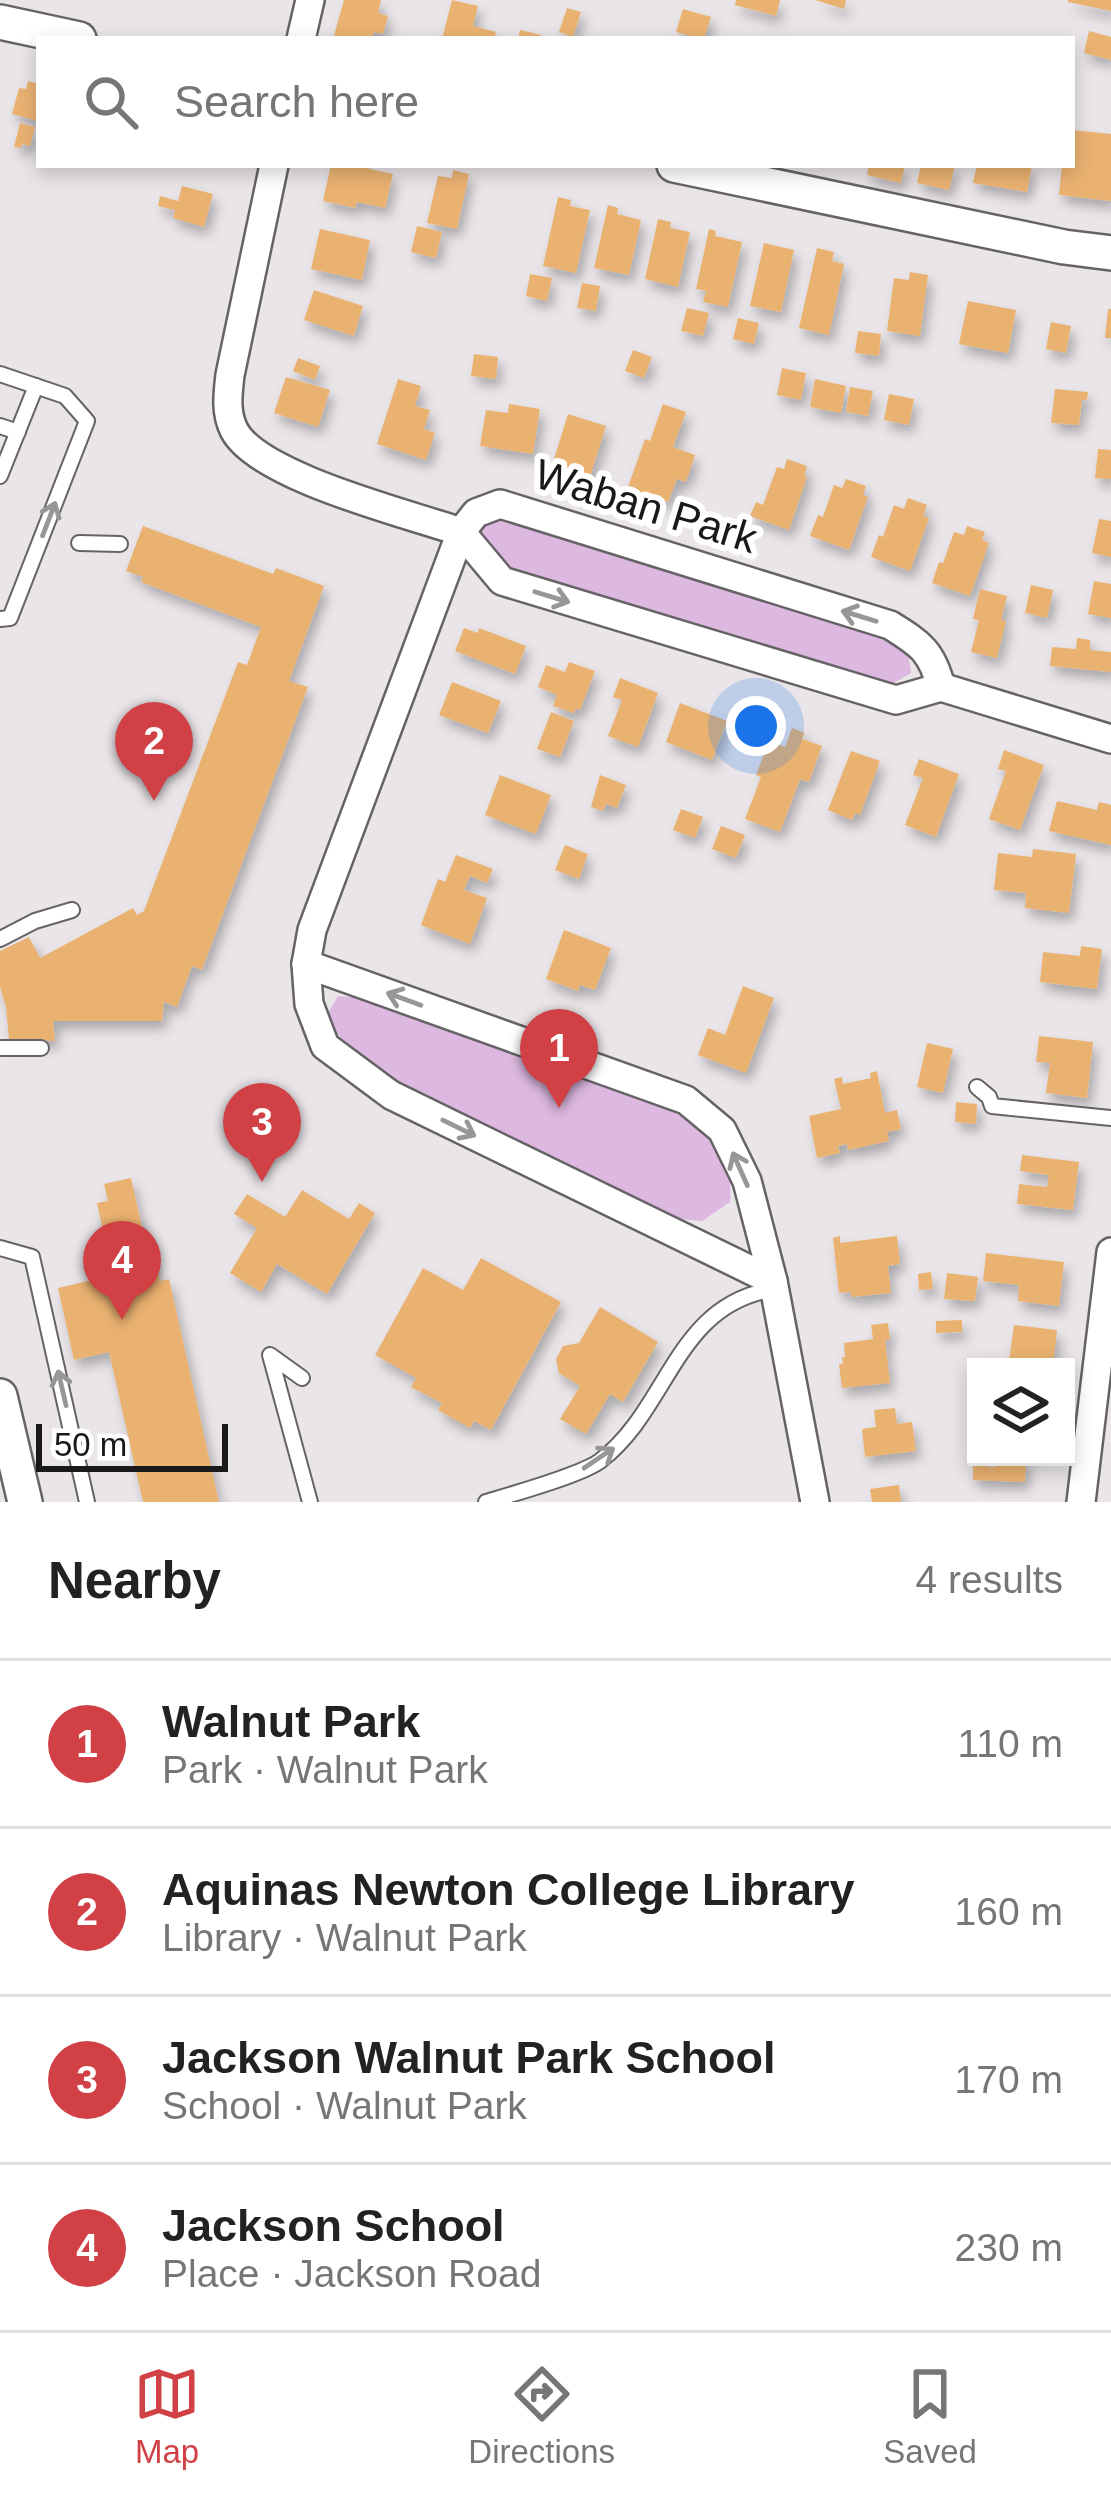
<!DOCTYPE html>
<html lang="en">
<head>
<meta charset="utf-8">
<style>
  body { margin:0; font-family:Helvetica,sans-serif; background:#f6f6f6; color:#222 }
  .controls { position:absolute; right:36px; bottom:36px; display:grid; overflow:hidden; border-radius:0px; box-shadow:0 6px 18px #0003 }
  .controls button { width:108px; height:108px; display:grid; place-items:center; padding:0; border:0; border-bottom:3px solid #e0e0e0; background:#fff; color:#222; font:60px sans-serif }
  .scale { position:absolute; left:36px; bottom:30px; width:192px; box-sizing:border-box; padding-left:12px; border:6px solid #19181a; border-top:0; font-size:33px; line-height:42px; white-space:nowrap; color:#19181a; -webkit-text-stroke:9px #fff; paint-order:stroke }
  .you { position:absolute; left:756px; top:726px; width:42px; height:42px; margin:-30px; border:9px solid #fff; border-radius:50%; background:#1a73e8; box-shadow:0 0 0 18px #1a73e833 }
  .badge { display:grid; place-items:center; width:78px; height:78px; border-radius:50%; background:#d04044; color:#fff; font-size:39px; font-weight:700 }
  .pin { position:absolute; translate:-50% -99px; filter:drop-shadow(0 3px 6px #0008) }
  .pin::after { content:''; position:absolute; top:63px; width:42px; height:36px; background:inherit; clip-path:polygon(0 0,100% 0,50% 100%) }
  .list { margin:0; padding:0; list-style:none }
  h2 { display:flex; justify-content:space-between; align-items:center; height:156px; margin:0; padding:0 48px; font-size:51px }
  h2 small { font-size:39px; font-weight:400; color:#767676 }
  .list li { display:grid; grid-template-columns:78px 1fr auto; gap:36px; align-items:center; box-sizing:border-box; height:168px; padding:0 48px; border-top:3px solid #e0e0e0 }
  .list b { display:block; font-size:45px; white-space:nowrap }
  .list p { margin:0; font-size:39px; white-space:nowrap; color:#767676 }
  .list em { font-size:39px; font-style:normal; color:#767676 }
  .icon { flex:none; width:66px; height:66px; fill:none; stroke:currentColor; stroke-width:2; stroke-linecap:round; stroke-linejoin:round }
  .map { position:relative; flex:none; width:1111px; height:1502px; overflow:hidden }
  .search { position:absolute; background:#fff; box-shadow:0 6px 18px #0003; left:36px; right:36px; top:36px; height:132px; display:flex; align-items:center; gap:30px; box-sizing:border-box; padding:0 42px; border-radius:0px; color:#767676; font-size:45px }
  .sheet { height:828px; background:#fff }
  nav { display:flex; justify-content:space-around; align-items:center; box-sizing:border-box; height:168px; border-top:3px solid #e0e0e0; background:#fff; font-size:33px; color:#767676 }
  nav a { display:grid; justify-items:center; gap:6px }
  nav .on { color:#d04044 }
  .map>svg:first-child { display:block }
  .green { fill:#ddb8e0 }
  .building { fill:#eab271; filter:url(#shadow) }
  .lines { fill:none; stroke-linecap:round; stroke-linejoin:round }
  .service-casing { stroke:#666366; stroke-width:18 }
  .minor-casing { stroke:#666366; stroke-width:32 }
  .tertiary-casing { stroke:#666366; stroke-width:38 }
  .service { stroke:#fff; stroke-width:14 }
  .minor { stroke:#fff; stroke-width:27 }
  .tertiary { stroke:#fff; stroke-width:33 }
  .oneway { stroke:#989798 }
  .labels { text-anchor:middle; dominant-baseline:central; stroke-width:12; stroke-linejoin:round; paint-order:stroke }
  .street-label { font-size:42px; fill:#19181a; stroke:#fff }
</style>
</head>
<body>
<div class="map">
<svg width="1111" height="1502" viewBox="0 0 1111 1502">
  <defs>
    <filter id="shadow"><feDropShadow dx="4.5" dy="8" stdDeviation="6" flood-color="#0004"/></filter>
  </defs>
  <rect width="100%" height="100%" fill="#e9e5e9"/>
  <!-- green -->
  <g class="green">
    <polygon points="509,515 768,601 887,632 907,645 911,673 887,687 488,559 476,536 488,520"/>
    <path d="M338,996L372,999L648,1099C695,1121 735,1144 730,1202L702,1221L666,1218L363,1064L325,1019Z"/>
  </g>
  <!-- building -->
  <g class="building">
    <polygon points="344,0 381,0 378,13 388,16 383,34 374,32 372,39 333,39"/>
    <polygon points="452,0 478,6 473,26 496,32 494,39 442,39"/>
    <polygon points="736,0 780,0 776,16 735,5"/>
    <polygon points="815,0 846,0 844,9"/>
    <polygon points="1068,0 1111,0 1111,11 1068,2"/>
    <polygon points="567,8 581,12 573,37 559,32"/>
    <polygon points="683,9 711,17 704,39 676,32"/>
    <polygon points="520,30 541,35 541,39 518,39"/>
    <polygon points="1089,31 1111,37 1111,60 1084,53"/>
    <polygon points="28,81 39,84 39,121 12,114 19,88 26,89"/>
    <polygon points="20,123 35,127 30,146 22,144 21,148 14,147"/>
    <polygon points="1072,130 1111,134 1111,201 1059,195 1062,165 1072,165"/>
    <polygon points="331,165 370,165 369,169 393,174 385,208 357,202 355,208 323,201"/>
    <polygon points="869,165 905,165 901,183 867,175"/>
    <polygon points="921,165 955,165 949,190 917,183"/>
    <polygon points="977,165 1032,165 1027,192 973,183"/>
    <polygon points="453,170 469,174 457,229 427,223 438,176 452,178"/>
    <polygon points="182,186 213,194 204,227 173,218 175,210 158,206 160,196 178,201"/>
    <polygon points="558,197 571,200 570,206 590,210 576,273 543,266"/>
    <polygon points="608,205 618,208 617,214 641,220 629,275 594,268"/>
    <polygon points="658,219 671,222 670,228 690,232 678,287 645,279"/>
    <polygon points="417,226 442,232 436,258 411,252"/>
    <polygon points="320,229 370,240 362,280 311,269"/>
    <polygon points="709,229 716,231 715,236 742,242 728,307 703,302 706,291 696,289"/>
    <polygon points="764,243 794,250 781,312 750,306"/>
    <polygon points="817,248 834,252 832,261 844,264 829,335 799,328"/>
    <polygon points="910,272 928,275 920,336 887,331 894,278 909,280"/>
    <polygon points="530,274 552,278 547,301 526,296"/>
    <polygon points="582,283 600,286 596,311 577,308"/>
    <polygon points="314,290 363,306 354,336 304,320"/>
    <polygon points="968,301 1016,310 1008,353 959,344"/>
    <polygon points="687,308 709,313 703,336 681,331"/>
    <polygon points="1108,309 1111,309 1111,338 1105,338"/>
    <polygon points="738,318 759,323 754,344 733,339"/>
    <polygon points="1051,322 1071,326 1066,353 1046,349"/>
    <polygon points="858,331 881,334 879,356 855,353"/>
    <polygon points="633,350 652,357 644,378 625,371"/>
    <polygon points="474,354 498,357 496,379 471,376"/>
    <polygon points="298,358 320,366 315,380 293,371"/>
    <polygon points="782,368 806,373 801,400 777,395"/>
    <polygon points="286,377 330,390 318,427 274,413"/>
    <polygon points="398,379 421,386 415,406 430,410 424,429 435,433 426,460 377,444"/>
    <polygon points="815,379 846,386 841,413 810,407"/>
    <polygon points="850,387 873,391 868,416 846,412"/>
    <polygon points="1055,389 1088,392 1087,400 1082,400 1079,425 1051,423"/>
    <polygon points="889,394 914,399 909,425 884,420"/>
    <polygon points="509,404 540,409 533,454 480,446 486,410 508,413"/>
    <polygon points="663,404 686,412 673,447 695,455 686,482 677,479 668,502 628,487 645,439 650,441"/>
    <polygon points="568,414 606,426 588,483 550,472"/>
    <polygon points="1098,449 1111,450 1111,479 1095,478"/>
    <polygon points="787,459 807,466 804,476 807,477 789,530 750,516 756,502 763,505 777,467 784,469"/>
    <polygon points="846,479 866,486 863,495 868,497 849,550 810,536 818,515 823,517 834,485 842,488"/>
    <polygon points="908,498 927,505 923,516 929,518 910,571 871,557 879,535 883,537 894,505 904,509"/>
    <polygon points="1099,519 1111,521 1111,557 1092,553"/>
    <polygon points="143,526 273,574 276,568 324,586 289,681 308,687 202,970 192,966 177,1007 164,1002 162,1021 53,1021 55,1041 9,1039 6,1007 0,987 0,951 29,937 40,958 133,908 137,915 144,911 238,662 247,665 261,627 141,582 143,577 126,571"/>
    <polygon points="967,526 985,532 982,540 989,543 970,596 932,583 939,562 943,563 954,532 964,535"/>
    <polygon points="1094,581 1111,584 1111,618 1088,614"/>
    <polygon points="1031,585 1053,590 1047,618 1025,613"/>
    <polygon points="980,589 1007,596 1001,620 1006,621 997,658 971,652 979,620 973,619"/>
    <polygon points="464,628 478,633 479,628 526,646 515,674 455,651"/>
    <polygon points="1077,638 1090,640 1090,650 1111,652 1111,672 1050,666 1052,647 1076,649"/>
    <polygon points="569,662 595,671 580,710 576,708 574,713 553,706 557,695 538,687 546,665 565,672"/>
    <polygon points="620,678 658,693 638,747 608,736 622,700 613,697"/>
    <polygon points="452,682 501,701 488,733 439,715"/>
    <polygon points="680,703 727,721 712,760 666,742"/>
    <polygon points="551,712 574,721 560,757 537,749"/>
    <polygon points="792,728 805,733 802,739 822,746 809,782 800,779 780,832 745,819 761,777 756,775 769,741 785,747"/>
    <polygon points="1004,750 1044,765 1020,830 989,819 1006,771 998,769"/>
    <polygon points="851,751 880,761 860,815 855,813 852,820 828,810"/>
    <polygon points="919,759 959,774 936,837 905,825 923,778 913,775"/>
    <polygon points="500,775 551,795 536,834 485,815"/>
    <polygon points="600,775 626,785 617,808 606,804 603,811 591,807"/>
    <polygon points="1057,801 1097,810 1099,802 1111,805 1111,845 1049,831"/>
    <polygon points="681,809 703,817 695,838 673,830"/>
    <polygon points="721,826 745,835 736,858 712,849"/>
    <polygon points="565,845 588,854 579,879 555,870"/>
    <polygon points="1033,849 1076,854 1069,913 1025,908 1026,893 994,890 998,853 1032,857"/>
    <polygon points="456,855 493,869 487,883 470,876 464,890 487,898 470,944 421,925 438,879 445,882"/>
    <polygon points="564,930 611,948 595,990 580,985 578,991 546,979"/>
    <polygon points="1081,946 1102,949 1097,989 1040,982 1043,952 1080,956"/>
    <polygon points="743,986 774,998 746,1073 698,1055 708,1028 725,1035"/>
    <polygon points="1039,1036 1093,1042 1087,1098 1046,1093 1050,1063 1036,1062"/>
    <polygon points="927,1043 953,1049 943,1093 917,1087"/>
    <polygon points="877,1071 885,1113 897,1110 901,1129 887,1132 889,1141 848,1150 847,1144 838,1146 840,1153 817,1158 809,1116 841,1109 834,1079 842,1077 843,1084 871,1078 870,1073"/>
    <polygon points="956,1102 977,1104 976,1124 955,1122"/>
    <polygon points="1022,1155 1079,1162 1073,1210 1017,1204 1019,1184 1047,1187 1049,1175 1020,1171"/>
    <polygon points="131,1178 151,1267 156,1266 160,1281 169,1279 219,1502 143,1502 109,1352 74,1360 58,1288 113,1275 97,1203 108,1201 104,1184"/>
    <polygon points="302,1190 349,1219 359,1203 375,1213 327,1294 277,1264 261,1292 230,1273 257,1228 234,1214 247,1194 285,1217"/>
    <polygon points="840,1236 840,1243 897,1236 900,1264 888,1266 891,1293 851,1297 851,1292 839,1293 833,1238"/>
    <polygon points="986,1253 1064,1262 1059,1306 1018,1301 1019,1285 983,1281"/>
    <polygon points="481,1258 561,1302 491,1430 474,1421 470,1428 438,1410 442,1403 411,1387 416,1378 375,1355 423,1268 463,1290"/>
    <polygon points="931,1272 933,1289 919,1290 918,1274"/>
    <polygon points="947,1273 978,1277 975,1301 944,1299"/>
    <polygon points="600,1307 658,1342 623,1402 610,1394 586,1434 560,1419 580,1386 559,1373 556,1359 563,1346 579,1343"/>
    <polygon points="962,1320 962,1332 936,1333 936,1321"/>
    <polygon points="888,1323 890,1340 885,1340 890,1383 842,1388 839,1364 843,1364 842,1357 845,1357 844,1343 873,1339 871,1325"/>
    <polygon points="1014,1325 1057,1330 1053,1365 1009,1361"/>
    <polygon points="895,1408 897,1424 912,1422 916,1451 865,1457 862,1429 876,1427 874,1410"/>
    <polygon points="973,1457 987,1457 987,1467 995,1467 995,1457 1026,1457 1025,1482 973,1480"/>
    <polygon points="899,1485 901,1502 872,1502 870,1489"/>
  </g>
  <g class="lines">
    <!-- service casing -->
    <g class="service-casing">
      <g id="service">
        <polyline points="0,374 65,396 87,421 10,618 0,619"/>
        <polyline points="0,426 18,432"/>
        <polyline points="0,476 36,386"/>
        <polyline points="79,543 120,544"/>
        <polyline points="0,939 35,921 72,910"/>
        <polyline points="0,1048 41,1048"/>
        <polyline points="977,1087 989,1097 992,1106 1111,1118"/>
        <polyline points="0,1248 32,1257 87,1502"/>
        <polyline points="302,1378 270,1355 310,1502"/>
        <path d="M486,1502C513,1494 581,1475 600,1461C670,1408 674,1305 774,1289"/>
      </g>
    </g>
    <!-- minor casing -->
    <g class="minor-casing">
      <g id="minor">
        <polyline points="301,39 310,0"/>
        <path d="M274,165L230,375C228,393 225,412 234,430C258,477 409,514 461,532"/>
        <polyline points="461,532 502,581 896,700 941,687 1111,739"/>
        <polyline points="306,964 686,1100 722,1130 747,1181 773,1281 815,1502"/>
        <path d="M773,1281L391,1095L325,1046L309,1004L306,964L312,930L461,532L476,513L500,504L890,625C921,644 932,652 941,687"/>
        <polyline points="1081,1502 1111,1252"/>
      </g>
    </g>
    <!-- tertiary casing -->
    <g class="tertiary-casing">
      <g id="tertiary">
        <polyline points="0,22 79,39"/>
        <polyline points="674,165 1064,247 1111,253"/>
        <polyline points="0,1396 25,1502"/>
      </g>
    </g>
    <!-- service -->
    <use href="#service" class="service"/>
    <!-- minor -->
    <use href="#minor" class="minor"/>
    <!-- tertiary -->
    <use href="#tertiary" class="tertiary"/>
  </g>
  <!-- one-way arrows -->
  <defs><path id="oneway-shaft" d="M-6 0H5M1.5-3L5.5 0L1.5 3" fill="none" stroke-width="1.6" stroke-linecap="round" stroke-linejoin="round" transform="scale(3)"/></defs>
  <g class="oneway">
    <use href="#oneway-shaft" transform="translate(49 519) rotate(-69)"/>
    <use href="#oneway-shaft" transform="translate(552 597) rotate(17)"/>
    <use href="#oneway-shaft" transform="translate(859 616) rotate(-163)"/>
    <use href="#oneway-shaft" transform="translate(404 999) rotate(-160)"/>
    <use href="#oneway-shaft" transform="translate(459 1128) rotate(26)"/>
    <use href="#oneway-shaft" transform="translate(740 1169) rotate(-114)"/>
    <use href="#oneway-shaft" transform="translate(62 1388) rotate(-103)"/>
    <use href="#oneway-shaft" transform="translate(599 1458) rotate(-34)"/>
  </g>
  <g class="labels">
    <!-- street labels -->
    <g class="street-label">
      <text transform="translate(646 506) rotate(17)">Waban Park</text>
    </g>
  </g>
</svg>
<div class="controls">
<button><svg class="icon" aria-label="layers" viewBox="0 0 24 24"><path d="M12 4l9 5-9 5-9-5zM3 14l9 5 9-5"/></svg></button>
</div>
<div class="scale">50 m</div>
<div class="you"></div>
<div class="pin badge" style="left:559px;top:1108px">1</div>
<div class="pin badge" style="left:154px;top:801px">2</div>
<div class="pin badge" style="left:262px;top:1182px">3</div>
<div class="pin badge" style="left:122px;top:1320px">4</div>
<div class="search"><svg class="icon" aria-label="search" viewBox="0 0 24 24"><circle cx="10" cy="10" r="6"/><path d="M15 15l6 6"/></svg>Search here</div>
</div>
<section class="sheet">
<h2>Nearby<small>4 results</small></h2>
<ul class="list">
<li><span class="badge">1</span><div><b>Walnut Park</b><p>Park · Walnut Park</p></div><em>110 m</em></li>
<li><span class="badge">2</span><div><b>Aquinas Newton College Library</b><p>Library · Walnut Park</p></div><em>160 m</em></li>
<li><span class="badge">3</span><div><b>Jackson Walnut Park School</b><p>School · Walnut Park</p></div><em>170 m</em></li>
<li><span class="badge">4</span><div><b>Jackson School</b><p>Place · Jackson Road</p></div><em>230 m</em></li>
</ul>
</section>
<nav>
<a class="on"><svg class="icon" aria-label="map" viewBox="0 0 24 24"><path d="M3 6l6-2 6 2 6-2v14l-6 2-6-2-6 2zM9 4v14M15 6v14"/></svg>Map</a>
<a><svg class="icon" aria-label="directions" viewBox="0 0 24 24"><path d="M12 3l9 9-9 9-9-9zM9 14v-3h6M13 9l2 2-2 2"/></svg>Directions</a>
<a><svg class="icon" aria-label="saved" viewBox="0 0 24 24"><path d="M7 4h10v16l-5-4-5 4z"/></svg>Saved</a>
</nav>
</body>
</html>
